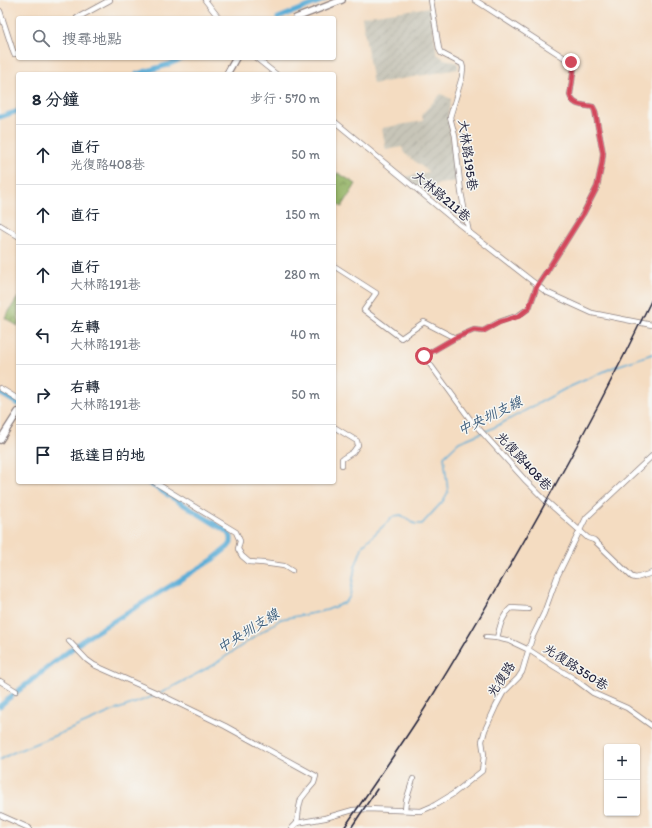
<!DOCTYPE html>
<html lang="zh-TW">
<head>
<meta charset="utf-8">
<style>
  body { margin:0; font-family:Itim,"LXGW WenKai TC",sans-serif; background:#f2f2f3; color:#1f2937 }
  .controls { position:absolute; right:12px; bottom:12px; display:grid; overflow:hidden; border-radius:4px; box-shadow:0 1px 3px #0004 }
  .controls button { width:36px; height:36px; display:grid; place-items:center; padding:0; border:0; border-bottom:1px solid #e0e1e3; background:#fff; color:#1f2937; font:20px sans-serif }
  .stop { position:absolute; width:12px; height:12px; margin:-9px; border:3px solid #d1495b; border-radius:50%; background:#fff }
  .stop.end { background:#d1495b; border-color:#fff; box-shadow:0 1px 4px #0008 }
  .list { margin:0; padding:0; list-style:none }
  h2 { display:flex; justify-content:space-between; align-items:center; height:52px; margin:0; padding:0 16px; font-size:17px }
  h2 small { font-size:13px; font-weight:400; color:#747a83 }
  .list li { display:grid; grid-template-columns:26px 1fr auto; gap:12px; align-items:center; box-sizing:border-box; height:60px; padding:0 16px; border-top:1px solid #e0e1e3 }
  .list b { display:block; font-size:15px; white-space:nowrap }
  .list p { margin:0; font-size:13px; white-space:nowrap; color:#747a83 }
  .list em { font-size:13px; font-style:normal; color:#747a83 }
  .icon { flex:none; width:22px; height:22px; fill:none; stroke:currentColor; stroke-width:2; stroke-linecap:round; stroke-linejoin:round }
  .map { position:relative; flex:none; width:652px; height:828px; overflow:hidden }
  .search { position:absolute; background:#fff; box-shadow:0 1px 3px #0004; left:16px; top:16px; width:320px; height:44px; display:flex; align-items:center; gap:10px; box-sizing:border-box; padding:0 14px; border-radius:4px; color:#747a83; font-size:15px }
  .panel { position:absolute; background:#fff; box-shadow:0 1px 3px #0004; left:16px; top:72px; width:320px; height:412px; border-radius:4px }
  .map>svg:first-child { display:block }
  .industrial { fill:url(#industrial-furrows) }
  .forest { fill:url(#forest-crowns); stroke:#5c6b51 }
  .lines { fill:none; stroke-linecap:round; stroke-linejoin:round }
  .stream { stroke:#5cadd7; stroke-width:1.5 }
  .canal { stroke:#5cadd7; stroke-width:5 }
  .minor-casing { stroke:#8b7f7e; stroke-width:6 }
  .tertiary-casing { stroke:#8b7f7e; stroke-width:8 }
  .minor { stroke:#fff; stroke-width:4.5 }
  .tertiary { stroke:#fff; stroke-width:5.5 }
  .rail { stroke:#22223b; stroke-width:1.5 }
  .route { stroke:#d1495b; stroke-width:5 }
  .labels { text-anchor:middle; dominant-baseline:central; stroke-width:3; stroke-linejoin:round; paint-order:stroke }
  .street-label { font-size:13px; fill:#22223b; stroke:#f6f6f2 }
  .water-label { font-size:14px; font-style:italic; fill:#395a79; stroke:#f6f6f2 }
</style>
</head>
<body>
<div class="map">
<svg width="652" height="828" viewBox="0 0 652 828">
  <defs>
    <pattern id="industrial-furrows" width="10" height="10" patternUnits="userSpaceOnUse"><rect width="10" height="10" fill="#c7c5b8"/><path d="M-1 1l2-2M0 10L10 0M9 11l2-2" fill="none" stroke="#aba99f"/></pattern>
    <pattern id="forest-crowns" width="20" height="18" patternUnits="userSpaceOnUse"><rect width="20" height="18" fill="#95b467"/><path d="M2 6a3 3 0 1 1 6 0M12 15a3 3 0 1 1 6 0" fill="none" stroke="#799256"/></pattern>
  </defs>
  <rect width="100%" height="100%" fill="#f6f6f2"/>
  <filter id="ink" filterUnits="userSpaceOnUse"><feTurbulence type="fractalNoise" baseFrequency=".025" numOctaves="2"/><feDisplacementMap in="SourceGraphic" scale="8" xChannelSelector="R" yChannelSelector="G"/><feConvolveMatrix kernelMatrix="1 2 1 2 8 2 1 2 1" color-interpolation-filters="sRGB"/></filter>
  <filter id="wash" filterUnits="userSpaceOnUse"><feTurbulence type="fractalNoise" baseFrequency=".012" numOctaves="4" result="noise"/><feDisplacementMap in="SourceGraphic" scale="16" xChannelSelector="R" yChannelSelector="G"/><feGaussianBlur stdDeviation="0.9" result="paint"/><feColorMatrix in="noise" values="0 0 0 0 0 0 0 0 0 0 0 0 0 0 0 0 0 1.4 0 .05"/><feComposite in="paint" operator="in"/></filter>
  <g filter="url(#wash)">
    <rect width="100%" height="100%" fill="#f4dcc1"/>
    <!-- industrial -->
    <g class="industrial">
      <polygon points="430,7 437,54 444,59 455,62 458,64 458,69 373,84 362,17"/>
      <polygon points="441,94 451,99 448,115 457,181 417,188 405,177 429,172 404,153 402,147 386,150 382,128 423,121 422,114"/>
    </g>
    <!-- forest -->
    <g class="forest">
      <polygon points="338,173 356,184 342,207 334,202 334,175"/>
      <polygon points="18,297 18,326 5,318"/>
    </g>
    <g class="lines">
      <!-- stream -->
      <g class="stream">
        <polyline points="161,693 213,665 281,619 314,613 327,610 346,602 350,596 355,567 363,545 394,516 401,515 415,524 422,524 443,501 448,492 444,456 459,442 491,429 565,389 614,367 652,354"/>
        <polyline points="0,760 10,754 71,729 113,711 157,695"/>
      </g>
      <!-- canal -->
      <g class="canal">
        <polyline points="278,18 324,0"/>
        <polyline points="137,74 167,65 184,58"/>
        <polyline points="0,117 18,111"/>
        <polyline points="0,393 18,404"/>
        <polyline points="0,706 9,698 83,640 212,560 228,547 231,543 231,537 228,532 147,482"/>
      </g>
    </g>
  </g>
  <g filter="url(#ink)">
    <g class="lines">
      <!-- minor casing -->
      <g class="minor-casing">
        <g id="minor">
          <polyline points="205,0 219,18"/>
          <polyline points="431,0 439,49 441,53 462,64 463,68 462,77 450,117 455,136 461,192 469,233"/>
          <polyline points="0,11 14,54 18,53"/>
          <polyline points="77,18 110,0"/>
          <polyline points="256,58 276,74"/>
          <polyline points="334,121 460,225 546,292 592,313 652,325"/>
          <polyline points="0,225 18,236"/>
          <path d="M334,266L376,293L364,310L401,338L424,322L455,338L474,330L483,331L499,322L519,315L529,308L537,286L549,268L583,214L597,187L602,163L603,153L595,111L593,107C583,105 573,106 570,95L574,67L571,62L475,0"/>
          <polyline points="455,338 424,356 470,419 526,481 544,499 588,538 594,540 632,577 636,578 652,573"/>
          <polyline points="0,388 18,399"/>
          <polyline points="334,427 357,441 358,445 353,452 342,459 342,465"/>
          <polyline points="154,482 236,532 240,541 238,549 242,556 249,562 263,563 284,566 292,571"/>
          <polyline points="486,637 497,638 510,641 529,650 555,667 573,678 593,693 627,708 652,726"/>
          <path d="M497,638C500,626 502,616 511,608L528,609"/>
          <polyline points="69,641 87,660 94,665 155,692 225,726 316,776 314,783 308,790 301,799 299,808 297,823"/>
          <polyline points="0,681 16,691"/>
          <polyline points="405,810 406,801 413,779"/>
          <polyline points="0,815 29,828"/>
          <polyline points="292,828 297,823 325,818 353,810 367,809 421,811 435,805 453,794 482,771 484,755 482,741 485,730 496,706 503,693 518,678 522,672 532,638 544,613 557,577 586,518 652,456"/>
        </g>
      </g>
      <!-- tertiary casing -->
      <g class="tertiary-casing">
        <g id="tertiary">
          <polyline points="296,18 342,0"/>
          <polyline points="227,74 236,58"/>
          <polyline points="0,440 18,412"/>
        </g>
      </g>
      <!-- minor -->
      <use href="#minor" class="minor"/>
      <!-- tertiary -->
      <use href="#tertiary" class="tertiary"/>
      <!-- rail -->
      <g class="rail">
        <path d="M344,828C371,788 399,749 425,708C507,575 584,439 652,299"/>
        <polyline points="351,828 377,789"/>
      </g>
    </g>
  </g>
  <g class="lines" filter="url(#ink)">
    <!-- route -->
    <path class="route" d="M424,356L455,338L474,330L483,331L500,322L519,316L529,308L537,286L549,268L583,214L597,187L602,163L603,153L595,111L593,107C583,105 573,106 570,95L574,67L571,62"/>
  </g>
  <g class="labels">
    <!-- street labels -->
    <g class="street-label">
      <text transform="translate(468 155) rotate(82)">大林路195巷</text>
      <text transform="translate(442 196) rotate(40)">大林路211巷</text>
      <text transform="translate(524 461) rotate(47)">光復路408巷</text>
      <text transform="translate(576 667) rotate(33)">光復路350巷</text>
      <text transform="translate(501 679) rotate(-56)">光復路</text>
    </g>
    <!-- water labels -->
    <g class="water-label">
      <text transform="translate(490 416) rotate(-26)">中央圳支線</text>
      <text transform="translate(248 631) rotate(-32)">中央圳支線</text>
    </g>
  </g>
</svg>
<div class="controls">
<button>+</button>
<button>−</button>
</div>
<div class="stop" style="left:424px;top:356px"></div>
<div class="stop end" style="left:571px;top:62px"></div>
<div class="search"><svg class="icon" aria-label="search" viewBox="0 0 24 24"><circle cx="10" cy="10" r="6"/><path d="M15 15l6 6"/></svg>搜尋地點</div>
<section class="panel">
<h2>8 分鐘<small>步行 · 570 m</small></h2>
<ul class="list">
<li><svg class="icon" aria-label="ahead" viewBox="0 0 24 24"><path d="M12 20V5M6 11l6-6 6 6"/></svg><div><b>直行</b><p>光復路408巷</p></div><em>50 m</em></li>
<li><svg class="icon" aria-label="ahead" viewBox="0 0 24 24"><path d="M12 20V5M6 11l6-6 6 6"/></svg><div><b>直行</b></div><em>150 m</em></li>
<li><svg class="icon" aria-label="ahead" viewBox="0 0 24 24"><path d="M12 20V5M6 11l6-6 6 6"/></svg><div><b>直行</b><p>大林路191巷</p></div><em>280 m</em></li>
<li><svg class="icon" aria-label="left" viewBox="0 0 24 24"><path d="M17 20v-9H6M10 6l-5 5 5 5"/></svg><div><b>左轉</b><p>大林路191巷</p></div><em>40 m</em></li>
<li><svg class="icon" aria-label="right" viewBox="0 0 24 24"><path d="M7 20v-9h11M14 6l5 5-5 5"/></svg><div><b>右轉</b><p>大林路191巷</p></div><em>50 m</em></li>
<li><svg class="icon" aria-label="arrive" viewBox="0 0 24 24"><path d="M6 21V4h12l-3 4 3 4H6"/></svg><div><b>抵達目的地</b></div></li>
</ul>
</section>
</div>
</body>
</html>
